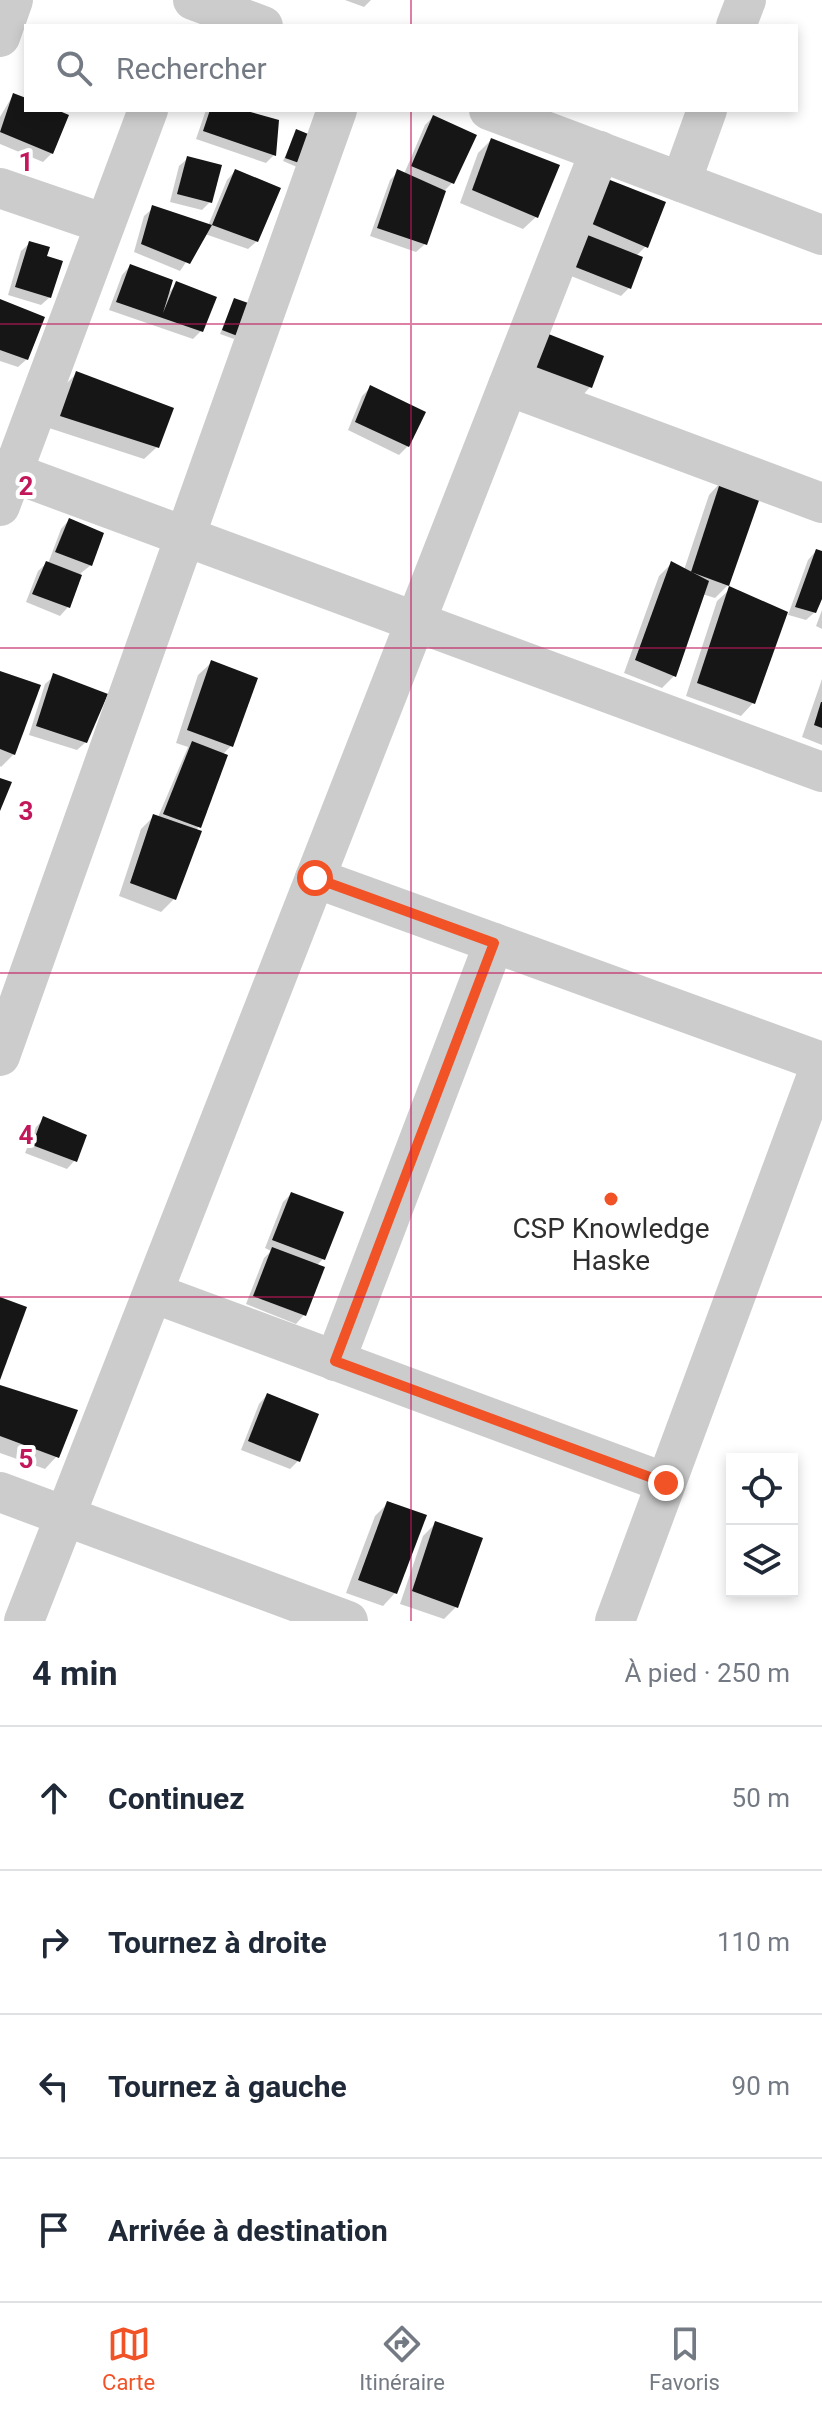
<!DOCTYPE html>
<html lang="fr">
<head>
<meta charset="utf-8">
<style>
  body { margin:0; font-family:Roboto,sans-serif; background:#f2f2f3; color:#1f2937 }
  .controls { position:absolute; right:24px; bottom:24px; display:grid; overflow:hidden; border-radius:0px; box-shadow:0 4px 12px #0003 }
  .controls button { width:72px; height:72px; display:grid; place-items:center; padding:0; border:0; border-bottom:2px solid #e0e1e3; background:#fff; color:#1f2937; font:40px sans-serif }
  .stop { position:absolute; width:24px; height:24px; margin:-18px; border:6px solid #f15226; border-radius:50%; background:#fff }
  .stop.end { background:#f15226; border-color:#fff; box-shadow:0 2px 8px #0008 }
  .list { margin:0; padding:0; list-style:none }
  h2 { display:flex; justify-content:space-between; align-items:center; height:104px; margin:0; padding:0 32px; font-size:34px }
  h2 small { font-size:26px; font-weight:400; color:#747a83 }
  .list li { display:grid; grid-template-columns:52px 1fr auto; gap:24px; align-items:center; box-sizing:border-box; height:144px; padding:0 32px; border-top:2px solid #e0e1e3 }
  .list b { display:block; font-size:30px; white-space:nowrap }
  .list em { font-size:26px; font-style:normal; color:#747a83 }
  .icon { flex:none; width:44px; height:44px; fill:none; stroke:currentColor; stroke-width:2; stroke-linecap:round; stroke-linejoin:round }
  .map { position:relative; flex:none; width:822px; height:1621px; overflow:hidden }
  .search { position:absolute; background:#fff; box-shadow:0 4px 12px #0003; left:24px; right:24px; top:24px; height:88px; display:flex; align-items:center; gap:20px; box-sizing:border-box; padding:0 28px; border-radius:0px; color:#747a83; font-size:30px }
  .sheet { height:680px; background:#fff }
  nav { display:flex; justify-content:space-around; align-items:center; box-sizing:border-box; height:112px; border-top:2px solid #e0e1e3; background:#fff; font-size:22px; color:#747a83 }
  nav a { display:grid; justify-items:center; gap:4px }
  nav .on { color:#f15226 }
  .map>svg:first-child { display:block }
  .shadow { fill:#0003 }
  .building { fill:#161616 }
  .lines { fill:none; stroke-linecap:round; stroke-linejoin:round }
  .minor { stroke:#ccc; stroke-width:40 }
  .route { stroke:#f15226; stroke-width:10 }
  .grid { fill:none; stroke:#c2185b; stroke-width:2; stroke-opacity:0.55 }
  .poi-dot { fill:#f15226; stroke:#fff; stroke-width:3 }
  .labels { text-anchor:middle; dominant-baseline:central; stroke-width:8; stroke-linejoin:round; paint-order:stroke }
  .poi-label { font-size:28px; fill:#2f2f2f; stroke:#fff }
  .grid-label { font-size:26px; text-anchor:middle; font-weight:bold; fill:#c2185b; stroke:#fff; stroke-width:8; stroke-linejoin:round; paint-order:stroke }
</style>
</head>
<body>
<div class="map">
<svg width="822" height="1621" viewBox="0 0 822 1621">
  <rect width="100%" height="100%" fill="#fff"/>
  <!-- shadow -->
  <g class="shadow">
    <polygon points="345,0 371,0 364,7"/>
    <polygon points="13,95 26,100 26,110 51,110 52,153 43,162 0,144 0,117"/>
    <polygon points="238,110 274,155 266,163 196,139 206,110"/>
    <polygon points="433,117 452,183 443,192 425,244 416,252 370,236 390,180 398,172 404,174 425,125"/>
    <polygon points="296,132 310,137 297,167 283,161"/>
    <polygon points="491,140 536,217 523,229 460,203 478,153"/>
    <polygon points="188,158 210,202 202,210 170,202 179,166"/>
    <polygon points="235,171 257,241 248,249 205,234 180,271 134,252 144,216 153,208 208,226 227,180"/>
    <polygon points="597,189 646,246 636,256 629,288 621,296 566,274"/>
    <polygon points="30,243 45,257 50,297 41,305 8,295 21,251"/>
    <polygon points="130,266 168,293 177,284 201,331 193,339 109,310 122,275"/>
    <polygon points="234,300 249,306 234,339 220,334"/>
    <polygon points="0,302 27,359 18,367 0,361"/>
    <polygon points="546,336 590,387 582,396 526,374"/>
    <polygon points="76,374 157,447 144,459 49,428 64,386"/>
    <polygon points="370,388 408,446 399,455 348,430 362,396"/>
    <polygon points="721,482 728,585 715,598 702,594 674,676 662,688 624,673 659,576 672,563 684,570 709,495"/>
    <polygon points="69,520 91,565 81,573 68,607 60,616 26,602 38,571 49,561 61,529"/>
    <polygon points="816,551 822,553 822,593 815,612 806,620 785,614 753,703 741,716 686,696 717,601 730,589 788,615 808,560"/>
    <polygon points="822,610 822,629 816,626"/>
    <polygon points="211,663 231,746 222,755 174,899 161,912 119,896 141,829 154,816 158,817 188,747 176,743 198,675"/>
    <polygon points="0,673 14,754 1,767 0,766"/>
    <polygon points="54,676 86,742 77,750 29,735 45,684"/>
    <polygon points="822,679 822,745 802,737"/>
    <polygon points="44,1119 75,1160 67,1169 25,1153 36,1127"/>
    <polygon points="291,1194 323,1259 316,1266 322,1268 304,1315 296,1324 246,1304 264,1258 271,1251 265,1248 283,1202"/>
    <polygon points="0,1388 57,1456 45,1469 0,1453"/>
    <polygon points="267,1395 298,1461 290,1469 241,1450 259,1404"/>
    <polygon points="388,1503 395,1593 383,1606 346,1593 375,1516"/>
    <polygon points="436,1523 456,1607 444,1619 400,1604 423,1536"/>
  </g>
  <!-- building -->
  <g class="building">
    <polygon points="13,93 26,98 26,110 57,110 69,115 53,154 0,132"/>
    <polygon points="210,110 243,110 279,120 276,156 203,131"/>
    <polygon points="433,115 477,135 454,184 411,166"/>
    <polygon points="296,129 313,136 302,164 285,158"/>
    <polygon points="491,138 560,165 538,218 472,190"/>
    <polygon points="187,156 222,165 212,203 177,194"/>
    <polygon points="235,169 281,188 258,242 212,225 190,264 141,244 152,205 212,225"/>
    <polygon points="397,169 446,191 427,245 377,228"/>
    <polygon points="605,178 666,202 648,248 590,223"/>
    <polygon points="585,234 643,257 631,289 573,266"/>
    <polygon points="29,241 50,247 47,256 63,261 51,298 15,287"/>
    <polygon points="130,264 173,280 163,313 176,281 217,297 203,332 116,302"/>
    <polygon points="234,298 251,304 240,337 222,330"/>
    <polygon points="0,299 45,317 28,360 0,350"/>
    <polygon points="546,333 604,356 592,388 533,366"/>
    <polygon points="76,371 174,408 159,448 60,416"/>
    <polygon points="370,385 426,412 409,447 355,422"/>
    <polygon points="721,480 762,492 729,586 691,572"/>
    <polygon points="69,518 104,533 92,566 55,552"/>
    <polygon points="816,549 822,551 822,599 816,613 795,607"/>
    <polygon points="46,561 82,575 70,608 32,594"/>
    <polygon points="671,561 709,581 676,677 635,660"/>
    <polygon points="729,586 788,612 755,704 697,683"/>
    <polygon points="211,660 258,678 233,747 187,730"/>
    <polygon points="0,671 41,685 15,755 0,749"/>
    <polygon points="53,673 108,694 87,743 36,726"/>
    <polygon points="821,702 822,702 822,728 814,725"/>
    <polygon points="192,741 228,755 201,828 163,814"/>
    <polygon points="0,778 12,782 0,811"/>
    <polygon points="153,814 202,831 176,900 130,883"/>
    <polygon points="43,1116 87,1135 77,1162 32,1145"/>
    <polygon points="291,1192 344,1212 325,1260 272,1240"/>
    <polygon points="272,1247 325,1267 306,1316 253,1296"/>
    <polygon points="0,1297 27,1307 0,1380"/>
    <polygon points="0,1385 78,1410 59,1458 0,1436"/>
    <polygon points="267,1393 319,1414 300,1462 248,1441"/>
    <polygon points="387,1501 427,1515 397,1594 358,1580"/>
    <polygon points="435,1521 483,1538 458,1608 412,1591"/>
  </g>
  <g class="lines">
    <!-- minor -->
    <g class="minor">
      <polyline points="193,0 263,26"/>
      <polyline points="736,26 746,0"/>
      <polyline points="0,37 13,0"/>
      <polyline points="489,110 822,235"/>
      <polyline points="681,182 707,110"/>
      <polyline points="0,188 105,224"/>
      <polyline points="508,386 822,503"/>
      <polyline points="0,468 822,772"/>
      <polyline points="0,506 148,110"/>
      <polyline points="315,878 822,1062"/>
      <polyline points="0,1056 337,110"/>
      <polyline points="153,1293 666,1483"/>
      <polyline points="335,1361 494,943"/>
      <polyline points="0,1492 348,1621"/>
      <polyline points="24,1621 600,151"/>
      <polyline points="615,1621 822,1062"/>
    </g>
  </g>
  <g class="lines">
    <!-- route -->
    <polyline class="route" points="315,878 494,943 335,1361 666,1483"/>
  </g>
  <!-- grid -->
  <path class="grid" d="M411,0V26M411,110V1621M0,324H822M0,648H822M0,973H822M0,1297H822"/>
  <!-- markers -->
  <circle class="poi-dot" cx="611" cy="1199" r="8"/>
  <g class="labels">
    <!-- poi labels -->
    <g class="poi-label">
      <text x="611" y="1228">CSP Knowledge<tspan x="611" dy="32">Haske</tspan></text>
    </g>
  </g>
  <g class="grid-label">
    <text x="26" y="171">1</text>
    <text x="26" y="495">2</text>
    <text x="26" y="820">3</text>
    <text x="26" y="1144">4</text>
    <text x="26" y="1468">5</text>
  </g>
</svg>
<div class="controls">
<button><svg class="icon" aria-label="locate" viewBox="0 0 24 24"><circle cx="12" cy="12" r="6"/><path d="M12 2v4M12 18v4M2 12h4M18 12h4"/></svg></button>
<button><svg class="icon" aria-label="layers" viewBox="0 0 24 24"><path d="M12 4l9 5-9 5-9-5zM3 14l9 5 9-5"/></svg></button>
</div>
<div class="stop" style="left:315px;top:878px"></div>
<div class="stop end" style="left:666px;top:1483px"></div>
<div class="search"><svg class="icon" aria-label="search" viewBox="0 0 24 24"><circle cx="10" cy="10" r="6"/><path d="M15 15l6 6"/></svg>Rechercher</div>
</div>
<section class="sheet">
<h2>4 min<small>À pied · 250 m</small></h2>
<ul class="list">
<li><svg class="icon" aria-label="ahead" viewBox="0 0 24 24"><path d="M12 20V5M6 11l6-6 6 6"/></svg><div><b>Continuez</b></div><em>50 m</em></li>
<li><svg class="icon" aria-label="right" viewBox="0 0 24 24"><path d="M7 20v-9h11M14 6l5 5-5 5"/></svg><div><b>Tournez à droite</b></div><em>110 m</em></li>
<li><svg class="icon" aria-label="left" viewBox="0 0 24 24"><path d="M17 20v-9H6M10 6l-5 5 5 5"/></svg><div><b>Tournez à gauche</b></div><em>90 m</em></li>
<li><svg class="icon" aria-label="arrive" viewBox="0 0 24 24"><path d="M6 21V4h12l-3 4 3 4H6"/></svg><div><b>Arrivée à destination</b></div></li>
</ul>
</section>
<nav>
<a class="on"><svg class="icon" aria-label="map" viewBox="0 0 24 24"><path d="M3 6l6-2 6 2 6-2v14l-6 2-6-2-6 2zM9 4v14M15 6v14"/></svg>Carte</a>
<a><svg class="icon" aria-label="directions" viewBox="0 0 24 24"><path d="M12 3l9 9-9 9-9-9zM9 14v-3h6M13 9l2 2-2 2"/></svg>Itinéraire</a>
<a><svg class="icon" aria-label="saved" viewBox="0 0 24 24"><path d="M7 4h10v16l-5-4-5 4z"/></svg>Favoris</a>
</nav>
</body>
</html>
